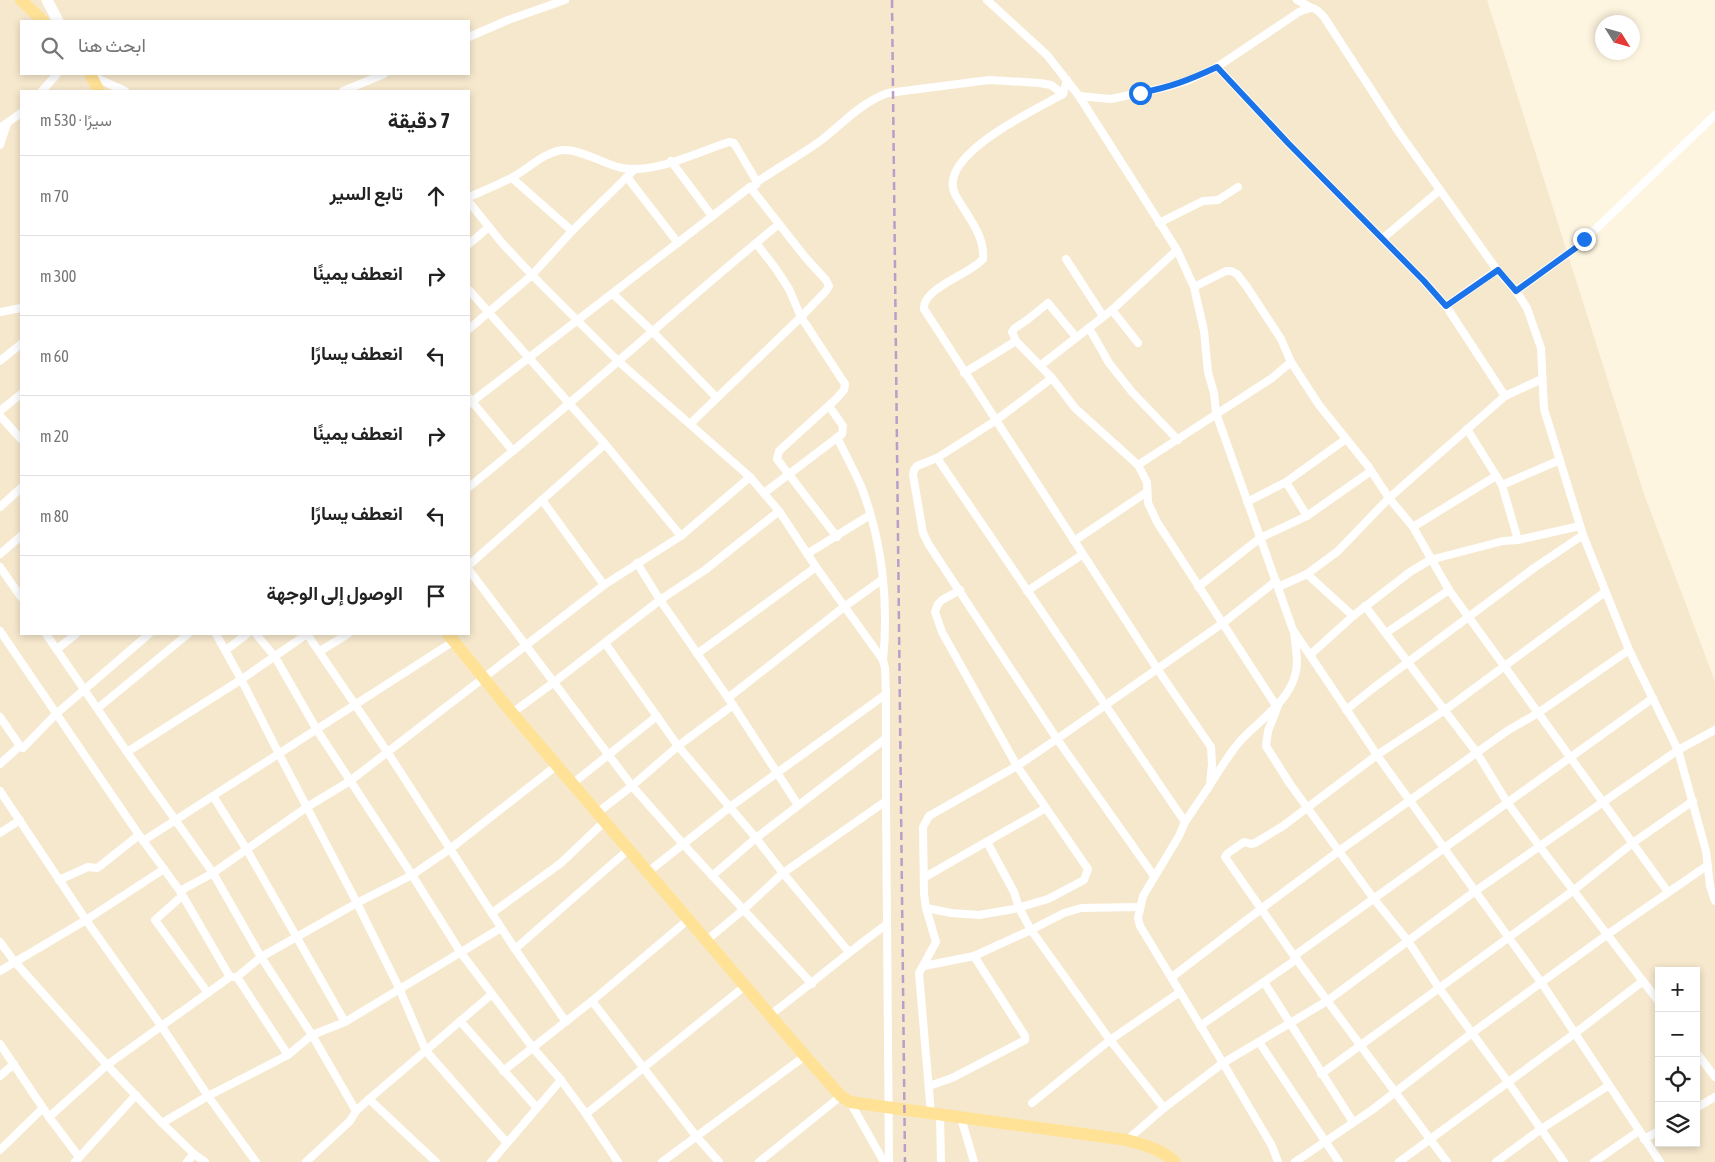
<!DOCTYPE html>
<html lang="ar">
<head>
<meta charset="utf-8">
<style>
  body { margin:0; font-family:"Asap Condensed",Vazirmatn,sans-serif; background:#f2f2f2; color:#222; direction:rtl }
  .controls { position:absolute; right:15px; bottom:15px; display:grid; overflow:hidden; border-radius:0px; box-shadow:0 2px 8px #0003 }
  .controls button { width:45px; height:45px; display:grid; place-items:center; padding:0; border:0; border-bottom:1px solid #e0e0e0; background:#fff; color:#222; font:25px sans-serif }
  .compass { position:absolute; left:1595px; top:15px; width:45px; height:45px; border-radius:50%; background:#fff; box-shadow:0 2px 8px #0003; rotate:127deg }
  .stop { position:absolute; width:15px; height:15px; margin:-11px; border:4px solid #1a73e8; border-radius:50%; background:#fff }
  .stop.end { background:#1a73e8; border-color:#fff; box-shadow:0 1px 5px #0008 }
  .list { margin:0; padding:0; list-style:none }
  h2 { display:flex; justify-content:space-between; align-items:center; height:65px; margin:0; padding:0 20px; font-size:21px }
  h2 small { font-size:16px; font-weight:400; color:#767676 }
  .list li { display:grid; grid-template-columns:32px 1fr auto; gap:15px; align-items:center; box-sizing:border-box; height:80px; padding:0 20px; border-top:1px solid #e0e0e0 }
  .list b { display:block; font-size:19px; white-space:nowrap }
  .list em { font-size:16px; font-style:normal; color:#767676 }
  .icon { flex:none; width:28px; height:28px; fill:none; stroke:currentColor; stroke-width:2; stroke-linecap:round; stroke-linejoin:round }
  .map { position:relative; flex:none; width:1715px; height:1162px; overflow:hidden; direction:ltr }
  .search { position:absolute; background:#fff; box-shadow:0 2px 8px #0003; left:20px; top:20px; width:450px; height:55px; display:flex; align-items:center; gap:12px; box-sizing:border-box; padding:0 18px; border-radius:0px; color:#767676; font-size:19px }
  .panel { position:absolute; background:#fff; box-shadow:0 2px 8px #0003; left:20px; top:90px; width:450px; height:545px; border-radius:0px; direction:rtl }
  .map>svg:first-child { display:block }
  .residential { fill:#f6e8cd; fill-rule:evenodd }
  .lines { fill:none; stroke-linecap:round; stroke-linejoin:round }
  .street { stroke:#fff; stroke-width:8 }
  .secondary { stroke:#fff; stroke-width:11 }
  .primary { stroke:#ffe296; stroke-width:12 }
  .rail { stroke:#b99ec8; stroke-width:2.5; stroke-dasharray:8 5; stroke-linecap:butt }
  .route { stroke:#1a73e8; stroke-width:6 }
</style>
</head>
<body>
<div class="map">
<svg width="1715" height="1162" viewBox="0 0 1715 1162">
  <rect width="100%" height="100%" fill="#fef5e0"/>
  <!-- residential -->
  <path class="residential" d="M0,0H1487L1644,494L1715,681V1162H0ZM21,21H469V74H21ZM21,91H469V634H21ZM1659,971H1696V1143H1659Z"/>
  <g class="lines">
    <!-- street -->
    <g class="street">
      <polyline points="987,0 1047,55 1079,96 1177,250 1194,287 1204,331 1208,372 1214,393 1216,413 1293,630 1379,758 1543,985 1660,1162"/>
      <polyline points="1297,0 1310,7"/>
      <polyline points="469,37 508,20 565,0"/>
      <polyline points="1217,67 1288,143 1424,281 1446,306 1505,396"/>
      <polyline points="92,76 125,91"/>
      <path d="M1067,80L1063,94C1037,109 936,155 955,194C966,215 985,234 983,259C971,274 922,288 924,309L1158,670L1211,747L1212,764L1210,785L1185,822L1179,836L1143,896L1138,918L1140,926L1223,1063L1272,1146L1278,1162"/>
      <polyline points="42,91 57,74"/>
      <polyline points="343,91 384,74"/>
      <path d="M1079,96L1111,99L1167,87L1187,81L1217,67L1299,12C1313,6 1314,6 1324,17L1398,131L1497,270L1516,291L1527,308L1541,348L1544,409L1583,535L1629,650L1678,750L1706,851L1710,886L1715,901"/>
      <polyline points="0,128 21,113"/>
      <polyline points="0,145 7,124"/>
      <polyline points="671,161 712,216"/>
      <polyline points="627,177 678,243"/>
      <polyline points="512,178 572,231"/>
      <path d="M757,182C776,169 797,157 816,144C840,127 859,103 888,93L989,80L1040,83L1051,85L1063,94"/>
      <path d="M469,197C483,191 497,185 511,178C527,170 545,151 564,150C580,149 606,165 622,168C655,174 698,152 729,142L734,143L757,182L756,185L750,187L469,404"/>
      <polyline points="469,202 502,243 532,275 618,361 750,477 779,511 816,567 883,660 885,668 886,694 886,801 889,1162"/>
      <polyline points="1159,223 1203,201 1218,200 1238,187"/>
      <polyline points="1382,239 1440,190"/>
      <polyline points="756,243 776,269 789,289 801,317 845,384 844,390 836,399 779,451 777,459 837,537"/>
      <polyline points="469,244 489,227"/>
      <polyline points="1066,259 1103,316"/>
      <polyline points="1194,287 1226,271 1231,271 1237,274 1247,287 1281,339 1291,362 1319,405 1368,466 1389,498 1413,527 1449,590 1668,892"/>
      <polyline points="469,290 605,444 681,536"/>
      <polyline points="1516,291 1577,247 1715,115"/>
      <polyline points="613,294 652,331 717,398"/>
      <polyline points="1446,306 1497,270"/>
      <polyline points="1112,310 1138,343"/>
      <polyline points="0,312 21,308"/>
      <polyline points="1089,328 1109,363 1132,392 1178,440"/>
      <polyline points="469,329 532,275 572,231 635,169"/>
      <polyline points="1076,337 1048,303 1027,320 1015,328 1012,332 1016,341 1052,378 1075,408 1138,465 1147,482 1148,503 1157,522 1277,707"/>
      <polyline points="0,361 21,344"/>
      <polyline points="1041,365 1112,310 1177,250"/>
      <polyline points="964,373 1016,341"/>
      <polyline points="1052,378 995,421 937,458 917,466 914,470 913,475 923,533 929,545 1057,739 1154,876"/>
      <polyline points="469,398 513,451"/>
      <polyline points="0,411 21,394"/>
      <polyline points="0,416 21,439"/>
      <polyline points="690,424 801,317 826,291 829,286 826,280 805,257 750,187"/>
      <polyline points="1467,429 1502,485 1518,540"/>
      <path d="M837,437C845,454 854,470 861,486C882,540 889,602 883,660"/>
      <polyline points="937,458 1185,822"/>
      <polyline points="1138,465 1272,378 1291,362"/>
      <polyline points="1286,482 1307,516"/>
      <polyline points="1502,485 1560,460"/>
      <path d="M469,487C575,402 674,310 779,224"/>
      <polyline points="764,493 842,434 843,426 829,406"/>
      <polyline points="542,500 604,585"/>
      <polyline points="1247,502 1286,482 1346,439"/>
      <polyline points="0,507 21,488"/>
      <polyline points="1413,527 1496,476"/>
      <polyline points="1074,541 1147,492"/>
      <polyline points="0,554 21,536"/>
      <polyline points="807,554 870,515"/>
      <polyline points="637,563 660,600 733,705 798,805"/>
      <polyline points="469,565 605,444"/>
      <polyline points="0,567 21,597"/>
      <polyline points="469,570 632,786 684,845 812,984"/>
      <polyline points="1307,574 1353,616"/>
      <polyline points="1198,587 1260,538 1307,516 1371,471"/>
      <polyline points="1278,587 1307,574 1338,551 1389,498 1505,396 1542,379"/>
      <polyline points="960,590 942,600 938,604 935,612 942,632 1017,766 1088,869 1084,880 1048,899 1014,909 979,915 951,913 926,908 924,894 923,827 929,816 1017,766 1057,739 1223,623 1276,581"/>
      <polyline points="1027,591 1082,555"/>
      <polyline points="1365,606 1477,753 1507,802 1540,847 1659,1002"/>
      <polyline points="0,631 139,835 180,891 230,977"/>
      <polyline points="1386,633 1449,590"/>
      <polyline points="46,634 127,752 213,873 261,957 312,1035 356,1111"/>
      <polyline points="216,634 242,681 279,754 357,903 399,988 426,1051 507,1143"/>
      <polyline points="256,634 275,657 317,730 412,875 461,953 533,1048 561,1080 586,1114 618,1162"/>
      <polyline points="307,634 388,753 515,949 566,1022"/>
      <polyline points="605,643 678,746 756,838 783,873 849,952"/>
      <polyline points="57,649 76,634"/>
      <polyline points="226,650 247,634"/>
      <polyline points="320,651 348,634"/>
      <polyline points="697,654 816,567"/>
      <polyline points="1310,655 1353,616 1410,572 1430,560 1503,541 1518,540 1580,526"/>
      <polyline points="728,698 844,607 883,579"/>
      <polyline points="1279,703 1268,731 1266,746 1290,784 1374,899 1408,941 1439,988 1508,1082 1564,1162"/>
      <polyline points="98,708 188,634"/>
      <polyline points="1346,710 1372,689 1534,568 1583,535"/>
      <polyline points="512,713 553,683 660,600 705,570 779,511"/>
      <polyline points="0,717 20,746"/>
      <polyline points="127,752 242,679 307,634"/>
      <polyline points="0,764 20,746 23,748 56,714 149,634"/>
      <path d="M1211,783C1221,768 1230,752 1242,739C1263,717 1296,697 1297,663C1297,653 1295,642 1294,632"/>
      <polyline points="572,784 657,716"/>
      <polyline points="0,791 86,920 162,1027 208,1096 256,1162"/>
      <polyline points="213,796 247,850 345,1022"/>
      <polyline points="597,813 632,786 678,746 733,705"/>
      <polyline points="0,833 20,820"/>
      <polyline points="143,841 454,641"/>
      <polyline points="987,842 1014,892 1019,908 1031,930 1110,1040 1164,1108"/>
      <polyline points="648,872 730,807 886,694"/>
      <polyline points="712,876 756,838 885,739"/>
      <polyline points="925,877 1046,808"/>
      <polyline points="59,880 88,867 97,868 100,866 139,835"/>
      <polyline points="180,891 213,873 307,807 350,781 604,585 681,536 750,477"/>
      <polyline points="182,896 155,920 208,993"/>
      <polyline points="926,908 936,942 919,973 931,1114"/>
      <polyline points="492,913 561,863 604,822"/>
      <polyline points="707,940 743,910 783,873 886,801"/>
      <polyline points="0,942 14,961 107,1065 162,1123 194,1154 205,1162"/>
      <polyline points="515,949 628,850"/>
      <polyline points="1294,956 1653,698"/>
      <polyline points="924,966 974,956 1031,930 1064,913 1081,908 1139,907"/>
      <polyline points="0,971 86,920 164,869"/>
      <polyline points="237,977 288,1055"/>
      <polyline points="1172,977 1261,909 1339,851 1507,731 1538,713 1629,650"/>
      <polyline points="1264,982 1353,1122"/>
      <polyline points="592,1001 696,1136 719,1162"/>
      <path d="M770,1015C810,985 847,953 887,924"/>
      <polyline points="460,1021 537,1108"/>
      <polyline points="1200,1026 1297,959"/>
      <polyline points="1259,1042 1339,1162"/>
      <polyline points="0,1044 49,1117 79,1157"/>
      <polyline points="1696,1052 1715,1077"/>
      <polyline points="503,1071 592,1001 689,919"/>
      <polyline points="1321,1074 1574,890 1634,842 1693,801"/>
      <polyline points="0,1076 14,1064"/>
      <polyline points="929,1086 952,1078 1025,1040 1025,1036 974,956"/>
      <polyline points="369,1099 436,1162"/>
      <polyline points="850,1102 884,1162"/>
      <polyline points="1032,1103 1110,1040 1180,992"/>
      <polyline points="1696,1108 1715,1097"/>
      <polyline points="586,1114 745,986"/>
      <polyline points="940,1115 941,1162"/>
      <polyline points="49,1117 107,1065 230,977 237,977 261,957 357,903 412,875 450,849 556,766"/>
      <polyline points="961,1118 974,1162"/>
      <polyline points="162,1123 208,1096 288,1055 312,1035 345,1022 501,928"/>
      <polyline points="1644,1139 1659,1131"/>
      <polyline points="1127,1140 1164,1108 1223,1063 1327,1001 1474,892 1678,750 1715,730"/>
      <polyline points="0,1150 43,1108"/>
      <polyline points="75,1162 136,1095"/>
      <polyline points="187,1162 194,1154"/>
      <polyline points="306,1162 350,1121 356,1111 369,1099 492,994"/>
      <polyline points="491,1162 561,1080"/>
      <polyline points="662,1162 805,1056"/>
      <polyline points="759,1162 841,1096"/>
      <polyline points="1295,1162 1372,1110 1472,1033 1608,934 1708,865"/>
      <polyline points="1399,1162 1574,1034 1643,981"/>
      <polyline points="1447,1162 1294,956 1225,857 1228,853 1244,842 1251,844 1255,843 1283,826 1377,755 1445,710 1605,592"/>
      <polyline points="1496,1162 1541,1129 1608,1086"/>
      <polyline points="1594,1162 1639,1131"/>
    </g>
    <!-- secondary -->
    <polyline class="secondary" points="47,0 58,21"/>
    <!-- primary -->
    <g class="primary">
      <polyline points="21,0 43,21"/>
      <polyline points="90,74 99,91"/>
      <path d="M448,634L512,713L805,1056L841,1096L850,1102L864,1104L1127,1140C1145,1145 1161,1149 1175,1162"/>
    </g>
    <!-- rail -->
    <polyline class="rail" points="892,0 905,1162"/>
  </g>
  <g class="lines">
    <!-- route -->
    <path class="route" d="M1140,93C1171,87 1189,80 1217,67L1288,143L1424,281L1446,306L1498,270L1516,291L1577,247L1584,239"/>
  </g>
</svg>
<div class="controls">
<button>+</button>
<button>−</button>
<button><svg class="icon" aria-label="locate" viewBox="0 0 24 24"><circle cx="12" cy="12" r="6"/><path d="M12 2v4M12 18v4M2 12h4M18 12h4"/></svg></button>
<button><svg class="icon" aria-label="layers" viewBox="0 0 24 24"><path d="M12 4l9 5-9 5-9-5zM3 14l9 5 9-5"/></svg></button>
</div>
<svg class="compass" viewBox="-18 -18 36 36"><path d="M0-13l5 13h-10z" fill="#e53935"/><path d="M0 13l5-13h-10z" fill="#767676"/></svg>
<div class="stop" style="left:1140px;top:93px"></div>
<div class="stop end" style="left:1584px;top:239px"></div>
<div class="search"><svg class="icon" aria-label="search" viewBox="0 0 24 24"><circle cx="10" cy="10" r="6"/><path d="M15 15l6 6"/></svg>ابحث هنا</div>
<section class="panel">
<h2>7 دقيقة<small>سيرًا · 530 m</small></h2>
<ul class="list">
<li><svg class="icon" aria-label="ahead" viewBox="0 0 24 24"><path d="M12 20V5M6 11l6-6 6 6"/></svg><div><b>تابع السير</b></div><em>70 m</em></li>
<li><svg class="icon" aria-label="right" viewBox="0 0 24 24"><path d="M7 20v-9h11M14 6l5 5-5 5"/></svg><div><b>انعطف يمينًا</b></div><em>300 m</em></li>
<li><svg class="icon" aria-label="left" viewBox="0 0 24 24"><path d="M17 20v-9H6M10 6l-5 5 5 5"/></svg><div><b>انعطف يسارًا</b></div><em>60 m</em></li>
<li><svg class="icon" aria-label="right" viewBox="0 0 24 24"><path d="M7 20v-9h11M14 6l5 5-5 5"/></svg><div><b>انعطف يمينًا</b></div><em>20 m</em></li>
<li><svg class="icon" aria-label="left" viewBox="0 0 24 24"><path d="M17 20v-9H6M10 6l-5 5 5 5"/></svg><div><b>انعطف يسارًا</b></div><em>80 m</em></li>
<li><svg class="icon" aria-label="arrive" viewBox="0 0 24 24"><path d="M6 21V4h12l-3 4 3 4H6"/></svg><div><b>الوصول إلى الوجهة</b></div></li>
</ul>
</section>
</div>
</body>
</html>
